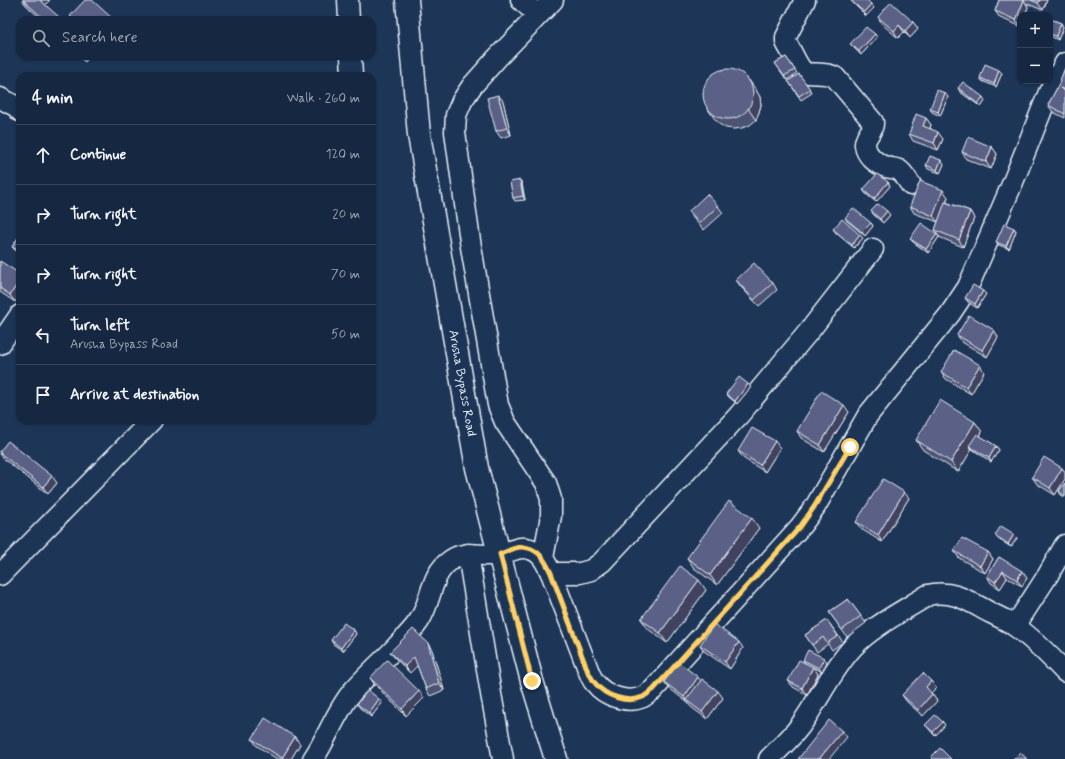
<!DOCTYPE html>
<html lang="en">
<head>
<meta charset="utf-8">
<style>
  body { margin:0; font-family:Mynerve,sans-serif; background:#1f3048; color:#f1f3f6 }
  .controls { position:absolute; right:12px; top:12px; display:grid; overflow:hidden; border-radius:8px; box-shadow:0 1px 3px #0004 }
  .controls button { width:36px; height:36px; display:grid; place-items:center; padding:0; border:0; border-bottom:1px solid #35445a; background:#162841; color:#f1f3f6; font:20px sans-serif }
  .stop { position:absolute; width:12px; height:12px; margin:-9px; border:3px solid #ffd166; border-radius:50%; background:#fff }
  .stop.end { background:#ffd166; border-color:#fff; box-shadow:0 1px 4px #0008 }
  .list { margin:0; padding:0; list-style:none }
  h2 { display:flex; justify-content:space-between; align-items:center; height:52px; margin:0; padding:0 16px; font-size:17px }
  h2 small { font-size:13px; font-weight:400; color:#9ea6b1 }
  .list li { display:grid; grid-template-columns:26px 1fr auto; gap:12px; align-items:center; box-sizing:border-box; height:60px; padding:0 16px; border-top:1px solid #35445a }
  .list b { display:block; font-size:15px; white-space:nowrap }
  .list p { margin:0; font-size:13px; white-space:nowrap; color:#9ea6b1 }
  .list em { font-size:13px; font-style:normal; color:#9ea6b1 }
  .icon { flex:none; width:22px; height:22px; fill:none; stroke:currentColor; stroke-width:2; stroke-linecap:round; stroke-linejoin:round }
  .map { position:relative; flex:none; width:1065px; height:759px; overflow:hidden }
  .search { position:absolute; background:#162841; box-shadow:0 1px 3px #0004; left:16px; top:16px; width:360px; height:44px; display:flex; align-items:center; gap:10px; box-sizing:border-box; padding:0 14px; border-radius:12px; color:#9ea6b1; font-size:15px }
  .panel { position:absolute; background:#162841; box-shadow:0 1px 3px #0004; left:16px; top:72px; width:360px; height:352px; border-radius:12px }
  .map>svg:first-child { display:block }
  .lines { fill:none; stroke-linecap:round; stroke-linejoin:round }
  .minor-casing { stroke:#e8f1f8; stroke-width:23 }
  .primary-casing { stroke:#e8f1f8; stroke-width:25 }
  .minor { stroke:#1d3557; stroke-width:20 }
  .primary { stroke:#1d3557; stroke-width:22 }
  .wall { fill:#4d5373; stroke:#e8f1f8 }
  .shaded-wall { fill:#3f435e; stroke:#e8f1f8 }
  .building { fill:#5a6086; stroke:#e8f1f8 }
  .route { stroke:#ffd166; stroke-width:5 }
  .labels { text-anchor:middle; dominant-baseline:central; stroke-width:3; stroke-linejoin:round; paint-order:stroke }
  .street-label { font-size:13px; fill:#e8f1f8; stroke:#1d3557 }
</style>
</head>
<body>
<div class="map">
<svg width="1065" height="759" viewBox="0 0 1065 759">
  <rect width="100%" height="100%" fill="#1d3557"/>
  <filter id="ink" filterUnits="userSpaceOnUse"><feTurbulence type="fractalNoise" baseFrequency=".025" numOctaves="2"/><feDisplacementMap in="SourceGraphic" scale="8" xChannelSelector="R" yChannelSelector="G"/><feConvolveMatrix kernelMatrix="1 2 1 2 8 2 1 2 1" color-interpolation-filters="sRGB"/></filter>
  <g filter="url(#ink)">
    <g class="lines">
      <!-- minor casing -->
      <g class="minor-casing">
        <g id="minor">
          <polyline points="348,0 349,20"/>
          <polyline points="521,0 538,15"/>
          <path d="M805,0L786,37V42L788,46C792,52 798,67 803,71C809,76 824,71 835,77L873,122C874,131 864,137 865,145C866,156 877,164 886,167C890,168 895,168 899,170C904,173 907,180 911,185"/>
          <polyline points="351,56 352,76"/>
          <polyline points="0,98 17,107 20,111"/>
          <polyline points="0,344 20,315"/>
          <polyline points="468,554 491,694 503,759"/>
          <polyline points="543,558 551,516 551,499 546,483 505,422 498,405 470,241 455,132 456,115 462,101 472,86 497,58 553,0"/>
          <polyline points="551,573 580,573 591,570 602,562 739,415 810,330 873,249"/>
          <polyline points="0,575 152,420"/>
          <polyline points="1015,626 1048,575 1065,545"/>
          <path d="M313,759C328,737 336,711 353,691C367,675 383,661 397,646C405,638 413,630 419,621C432,601 430,574 451,560C466,549 484,558 501,554C511,552 519,545 530,549C542,552 546,563 551,573L589,672C591,676 592,680 595,683C605,696 627,704 643,697C646,695 650,692 653,690L800,527L815,507L868,415L950,314L968,287L1013,182L1049,92L1065,63"/>
          <path d="M769,759C780,748 791,738 800,726C819,700 831,671 853,647C871,627 905,610 928,595C953,589 970,602 991,613C999,617 1008,621 1015,626C1033,639 1050,656 1065,672"/>
        </g>
      </g>
      <!-- primary casing -->
      <g class="primary-casing">
        <polyline id="primary" points="407,0 419,135 477,468 532,681 556,759"/>
      </g>
      <!-- minor -->
      <use href="#minor" class="minor"/>
      <!-- primary -->
      <use href="#primary" class="primary"/>
    </g>
    <!-- wall -->
    <g class="wall">
      <polygon points="22,0 50,0 45,5 61,20 42,20 26,5"/>
      <polygon points="850,0 867,0 874,8 866,16"/>
      <polygon points="999,0 1047,0 1043,10 1025,3 1028,7 1025,15 1020,15 1020,26 1000,18 995,11"/>
      <polygon points="878,17 913,22 918,29 910,38 904,32 898,38 882,24"/>
      <polygon points="1050,19 1061,23 1063,27 1058,40 1050,36"/>
      <polygon points="877,37 861,55 850,44"/>
      <polygon points="78,56 90,56 85,62"/>
      <polygon points="786,57 797,73 787,80 775,63"/>
      <polygon points="1065,68 1065,118 1053,112 1048,105 1058,86"/>
      <polygon points="1002,73 996,87 982,81 980,78"/>
      <polygon points="799,74 812,93 801,100 788,81"/>
      <polygon points="958,88 985,101 981,107 960,92"/>
      <polygon points="756,90 760,97 761,105 759,112 756,120 750,125 742,128 734,129 726,128 719,124 714,118 707,108"/>
      <polygon points="498,95 503,101 511,135 501,138 496,131"/>
      <polygon points="948,97 940,116 932,112 930,109"/>
      <polygon points="926,118 931,125 930,128 943,139 938,150 913,141 909,134"/>
      <polygon points="992,147 997,154 991,169 966,159 962,152"/>
      <polygon points="944,164 940,173 928,169 926,165"/>
      <polygon points="520,180 522,184 525,200 515,201 513,198"/>
      <polygon points="888,182 890,186 876,202 866,194 863,190"/>
      <polygon points="948,197 946,202 970,211 974,218 963,247 939,237 935,230 938,222 914,213 910,206"/>
      <polygon points="718,206 723,213 704,230 693,218 689,211"/>
      <polygon points="871,211 890,215 883,223 874,215"/>
      <polygon points="845,218 871,223 873,226 865,236 847,221"/>
      <polygon points="1014,228 1016,231 1009,249 999,245 996,242"/>
      <polygon points="833,229 863,238 854,248 836,233"/>
      <polygon points="20,235 20,253 15,250 12,247"/>
      <polygon points="939,237 928,253 913,242 910,239"/>
      <polygon points="0,261 15,302 0,292"/>
      <polygon points="736,280 773,283 777,290 759,306 741,287"/>
      <polygon points="983,291 986,294 977,308 968,302 965,298"/>
      <polygon points="994,330 998,337 987,357 962,342 957,335"/>
      <polygon points="941,372 984,372 971,394 946,379"/>
      <polygon points="751,387 737,404 729,397 726,394"/>
      <polygon points="849,412 824,452 801,438 797,431"/>
      <polygon points="975,422 982,432 980,436 996,446 999,450 991,462 972,449 958,472 923,450 916,440"/>
      <polygon points="780,448 765,472 743,458 738,451"/>
      <polygon points="0,451 57,483 48,494 4,459 0,454"/>
      <polygon points="1062,468 1065,472 1065,479 1055,495 1037,484 1032,477"/>
      <polygon points="1065,483 1065,497 1061,495 1059,491"/>
      <polygon points="909,498 882,542 861,529 856,522"/>
      <polygon points="759,528 717,585 694,568 687,558"/>
      <polygon points="995,535 1017,538 1011,547 998,539"/>
      <polygon points="954,551 988,552 993,559 985,573 959,558"/>
      <polygon points="999,557 1027,578 1022,586 1007,578 1000,589 991,583 987,576"/>
      <polygon points="706,590 667,643 648,629 641,619"/>
      <polygon points="848,599 866,623 847,637 829,612"/>
      <polygon points="827,620 843,642 832,650 828,644 817,652 805,635"/>
      <polygon points="354,630 356,634 343,651 333,644 331,640"/>
      <polygon points="700,645 743,648 730,669 704,651"/>
      <polygon points="432,650 444,690 430,696 426,689 417,665 410,673 395,658 390,652"/>
      <polygon points="803,660 827,662 822,672 813,667 818,674 807,695 793,687 788,681 805,663"/>
      <polygon points="370,678 424,698 406,716 375,685"/>
      <polygon points="701,681 723,698 707,719 691,707 688,703 669,688 664,682"/>
      <polygon points="931,681 936,688 931,693 937,701 923,716 907,702 902,695"/>
      <polygon points="382,703 371,717 360,708 357,704"/>
      <polygon points="925,725 945,725 935,736 928,728"/>
      <polygon points="295,737 300,744 291,759 277,759 257,746 252,739"/>
    </g>
    <!-- shaded-wall -->
    <g class="shaded-wall">
      <polygon points="40,0 50,0 44,6"/>
      <polygon points="1024,0 1028,7 1025,15 1020,15 1020,25 1016,20"/>
      <polygon points="1040,0 1047,0 1043,10 1038,3"/>
      <polygon points="871,4 874,8 866,16 864,12"/>
      <polygon points="59,17 61,20 56,20"/>
      <polygon points="913,22 918,29 910,38 905,31"/>
      <polygon points="1061,23 1063,27 1058,40 1056,36"/>
      <polygon points="899,25 904,32 898,38 894,31"/>
      <polygon points="875,34 877,37 861,55 859,51"/>
      <polygon points="80,56 90,56 85,62"/>
      <polygon points="999,70 1002,73 996,87 994,84"/>
      <polygon points="749,80 756,90 760,97 761,105 759,112 756,120 749,110"/>
      <polygon points="945,93 948,97 940,116 938,112"/>
      <polygon points="498,95 503,101 511,135 507,128"/>
      <polygon points="983,97 985,101 981,107 978,104"/>
      <polygon points="926,118 931,125 928,133 923,126"/>
      <polygon points="938,132 943,139 938,150 934,143"/>
      <polygon points="992,147 997,154 991,169 986,162"/>
      <polygon points="941,160 944,164 940,173 937,170"/>
      <polygon points="520,180 522,184 525,200 523,196"/>
      <polygon points="888,182 890,186 876,202 874,199"/>
      <polygon points="943,190 948,197 938,222 933,216"/>
      <polygon points="887,211 890,215 883,223 880,219"/>
      <polygon points="970,211 974,218 963,247 959,240"/>
      <polygon points="871,223 873,226 865,236 862,232"/>
      <polygon points="1014,228 1016,231 1009,249 1006,246"/>
      <polygon points="937,234 939,237 928,253 926,249"/>
      <polygon points="860,235 863,238 854,248 852,245"/>
      <polygon points="20,280 20,294 15,302 10,295"/>
      <polygon points="983,291 986,294 977,308 975,304"/>
      <polygon points="994,330 998,337 987,357 982,350"/>
      <polygon points="980,365 984,372 971,394 966,387"/>
      <polygon points="748,384 751,387 737,404 735,401"/>
      <polygon points="844,405 849,412 824,452 820,445"/>
      <polygon points="975,422 982,432 973,448 969,446 972,449 958,472 951,462"/>
      <polygon points="775,441 780,448 765,472 760,465"/>
      <polygon points="996,446 999,450 991,462 989,458"/>
      <polygon points="1062,468 1065,472 1065,479 1055,495 1050,488"/>
      <polygon points="52,476 57,483 48,494 43,487"/>
      <polygon points="904,492 909,498 882,542 878,535"/>
      <polygon points="752,518 759,528 717,585 710,575"/>
      <polygon points="1014,534 1017,538 1011,547 1008,544"/>
      <polygon points="988,552 993,559 985,573 980,566"/>
      <polygon points="1003,571 1007,578 1000,589 995,582"/>
      <polygon points="1022,571 1027,578 1022,586 1017,580"/>
      <polygon points="699,580 706,590 667,643 660,633"/>
      <polygon points="354,630 356,634 343,651 341,648"/>
      <polygon points="739,642 743,648 730,669 725,662"/>
      <polygon points="428,643 432,650 444,690 439,683"/>
      <polygon points="414,657 419,664 410,673 405,666"/>
      <polygon points="824,658 827,662 822,672 819,668"/>
      <polygon points="813,667 818,674 807,695 802,688"/>
      <polygon points="698,677 703,684 686,700 684,697"/>
      <polygon points="931,681 936,688 930,694 926,687"/>
      <polygon points="419,691 424,698 406,716 402,709"/>
      <polygon points="718,691 723,698 707,719 702,712"/>
      <polygon points="932,694 937,701 923,716 918,710"/>
      <polygon points="379,699 382,703 371,717 369,713"/>
      <polygon points="943,722 945,725 935,736 933,732"/>
      <polygon points="842,731 847,737 829,759 819,759"/>
      <polygon points="295,737 300,744 291,759 283,759 282,758"/>
    </g>
    <!-- building -->
    <g class="building">
      <polygon points="23,0 40,0 59,17 56,20 45,20"/>
      <polygon points="85,0 92,0 114,20 75,20 70,16"/>
      <polygon points="850,0 867,0 871,4 864,12"/>
      <polygon points="999,0 1024,0 1016,20 995,11"/>
      <polygon points="1031,0 1040,0 1038,3"/>
      <polygon points="891,2 913,22 905,31 899,25 894,31 878,17"/>
      <polygon points="1050,19 1061,23 1056,36 1050,34"/>
      <polygon points="866,27 875,34 859,51 850,44"/>
      <polygon points="786,57 795,70 784,76 775,63"/>
      <polygon points="985,64 999,70 994,84 980,78"/>
      <polygon points="1065,68 1065,90 1060,88 1065,91 1065,114 1048,105 1058,86"/>
      <circle cx="728" cy="94" r="25"/>
      <polygon points="799,74 810,89 799,96 788,81"/>
      <polygon points="963,82 983,97 978,104 958,88"/>
      <polygon points="937,90 945,93 938,112 930,109"/>
      <polygon points="498,95 507,128 496,131 487,98"/>
      <polygon points="916,114 926,118 923,126 938,132 934,143 909,134"/>
      <polygon points="968,137 992,147 986,162 962,152"/>
      <polygon points="930,156 941,160 937,170 926,165"/>
      <polygon points="877,174 888,182 874,199 863,190"/>
      <polygon points="520,180 523,196 513,198 510,182"/>
      <polygon points="920,181 943,190 933,216 910,206"/>
      <polygon points="707,194 718,206 700,223 689,211"/>
      <polygon points="945,202 970,211 959,240 935,230"/>
      <polygon points="878,204 887,211 880,219 871,211"/>
      <polygon points="853,208 871,223 862,232 845,218"/>
      <polygon points="842,219 860,235 852,245 833,229"/>
      <polygon points="921,223 937,234 926,249 910,239"/>
      <polygon points="1004,224 1014,228 1006,246 996,242"/>
      <polygon points="20,235 20,251 12,247"/>
      <polygon points="0,261 20,274 20,280 10,295 0,288"/>
      <polygon points="754,263 773,283 754,300 736,280"/>
      <polygon points="973,285 983,291 975,304 965,298"/>
      <polygon points="969,315 994,330 982,350 957,335"/>
      <polygon points="954,350 980,365 966,387 941,372"/>
      <polygon points="739,377 748,384 735,401 726,394"/>
      <polygon points="821,391 844,405 820,445 797,431"/>
      <polygon points="940,400 975,422 951,462 916,440"/>
      <polygon points="752,428 775,441 760,465 738,451"/>
      <polygon points="977,434 996,446 989,458 969,446"/>
      <polygon points="8,441 52,476 43,487 0,453 0,451"/>
      <polygon points="1044,457 1062,468 1050,488 1032,477"/>
      <polygon points="883,479 904,492 878,535 856,522"/>
      <polygon points="1065,483 1065,496 1059,491"/>
      <polygon points="729,501 752,518 710,575 687,558"/>
      <polygon points="1001,526 1014,534 1008,544 995,535"/>
      <polygon points="962,538 988,552 980,566 954,551"/>
      <polygon points="999,557 1022,571 1017,580 1003,571 995,582 987,576"/>
      <polygon points="680,566 699,580 660,633 641,619"/>
      <polygon points="848,599 861,616 842,630 829,612"/>
      <polygon points="827,620 838,636 827,643 823,637 812,645 805,635"/>
      <polygon points="344,623 354,630 341,648 331,640"/>
      <polygon points="714,624 739,642 725,662 700,645"/>
      <polygon points="413,629 428,643 439,683 426,689 414,657 405,666 390,652"/>
      <polygon points="808,650 824,658 819,668 803,660"/>
      <polygon points="387,660 419,691 402,709 370,678"/>
      <polygon points="799,660 813,667 802,688 788,681"/>
      <polygon points="678,662 698,677 684,697 664,682"/>
      <polygon points="923,673 931,681 926,687 932,694 918,710 902,695"/>
      <polygon points="702,679 718,691 702,712 686,700"/>
      <polygon points="368,690 379,699 369,713 357,704"/>
      <polygon points="935,715 943,722 933,732 925,725"/>
      <polygon points="265,718 295,737 282,758 252,739"/>
      <polygon points="829,720 842,731 819,759 798,759"/>
      <polygon points="940,748 951,759 932,759 931,757"/>
      <polygon points="1020,752 1027,759 1013,759"/>
    </g>
  </g>
  <g class="lines" filter="url(#ink)">
    <!-- route -->
    <path class="route" d="M532,681L500,554C506,552 515,547 521,547C538,547 545,560 551,573L588,672C591,675 592,680 595,683C605,696 627,704 643,697C646,695 650,692 653,690L800,527L814,507L850,447"/>
  </g>
  <g class="labels">
    <!-- street labels -->
    <g class="street-label">
      <text transform="translate(462 383) rotate(80)">Arusha Bypass Road</text>
    </g>
  </g>
</svg>
<div class="controls">
<button>+</button>
<button>−</button>
</div>
<div class="stop" style="left:850px;top:447px"></div>
<div class="stop end" style="left:532px;top:681px"></div>
<div class="search"><svg class="icon" aria-label="search" viewBox="0 0 24 24"><circle cx="10" cy="10" r="6"/><path d="M15 15l6 6"/></svg>Search here</div>
<section class="panel">
<h2>4 min<small>Walk · 260 m</small></h2>
<ul class="list">
<li><svg class="icon" aria-label="ahead" viewBox="0 0 24 24"><path d="M12 20V5M6 11l6-6 6 6"/></svg><div><b>Continue</b></div><em>120 m</em></li>
<li><svg class="icon" aria-label="right" viewBox="0 0 24 24"><path d="M7 20v-9h11M14 6l5 5-5 5"/></svg><div><b>Turn right</b></div><em>20 m</em></li>
<li><svg class="icon" aria-label="right" viewBox="0 0 24 24"><path d="M7 20v-9h11M14 6l5 5-5 5"/></svg><div><b>Turn right</b></div><em>70 m</em></li>
<li><svg class="icon" aria-label="left" viewBox="0 0 24 24"><path d="M17 20v-9H6M10 6l-5 5 5 5"/></svg><div><b>Turn left</b><p>Arusha Bypass Road</p></div><em>50 m</em></li>
<li><svg class="icon" aria-label="arrive" viewBox="0 0 24 24"><path d="M6 21V4h12l-3 4 3 4H6"/></svg><div><b>Arrive at destination</b></div></li>
</ul>
</section>
</div>
</body>
</html>
